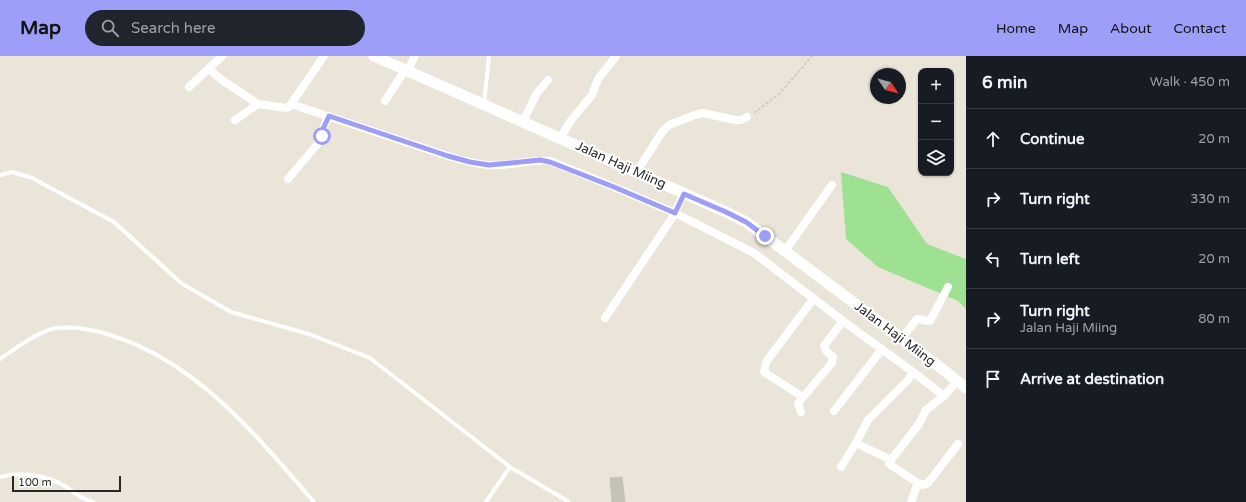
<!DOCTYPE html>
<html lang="en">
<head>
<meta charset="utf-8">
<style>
  body { margin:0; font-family:"Varela Round",sans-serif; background:#20242c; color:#f1f3f6 }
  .controls { position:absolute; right:12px; top:12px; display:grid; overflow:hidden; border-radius:8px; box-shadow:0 1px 3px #0004 }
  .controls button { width:36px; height:36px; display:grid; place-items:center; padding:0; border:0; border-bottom:1px solid #363941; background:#171b24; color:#f1f3f6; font:20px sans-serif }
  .compass { position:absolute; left:870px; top:12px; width:36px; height:36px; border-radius:50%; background:#171b24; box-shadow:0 1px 3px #0004; rotate:125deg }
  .scale { position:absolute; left:12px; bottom:10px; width:109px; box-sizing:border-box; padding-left:4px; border:2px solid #272727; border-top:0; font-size:11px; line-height:14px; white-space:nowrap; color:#272727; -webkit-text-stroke:3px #fff; paint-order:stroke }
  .stop { position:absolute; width:12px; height:12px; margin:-9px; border:3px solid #9d9ef7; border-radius:50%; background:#fff }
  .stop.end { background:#9d9ef7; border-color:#fff; box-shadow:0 1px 4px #0008 }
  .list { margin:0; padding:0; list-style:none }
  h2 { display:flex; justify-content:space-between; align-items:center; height:52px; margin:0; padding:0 16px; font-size:17px }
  h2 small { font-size:13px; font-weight:400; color:#9ea1a6 }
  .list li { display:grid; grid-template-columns:26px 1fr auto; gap:12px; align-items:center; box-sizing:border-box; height:60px; padding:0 16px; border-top:1px solid #363941 }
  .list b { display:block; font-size:15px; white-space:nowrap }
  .list p { margin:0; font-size:13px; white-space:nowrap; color:#9ea1a6 }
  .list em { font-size:13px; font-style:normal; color:#9ea1a6 }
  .icon { flex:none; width:22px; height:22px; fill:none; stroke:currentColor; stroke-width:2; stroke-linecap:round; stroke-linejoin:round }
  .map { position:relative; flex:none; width:966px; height:446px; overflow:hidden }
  header { display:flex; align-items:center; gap:24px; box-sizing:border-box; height:56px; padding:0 20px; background:#9d9ef7; color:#111 }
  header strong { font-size:19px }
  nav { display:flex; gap:22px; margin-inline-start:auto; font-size:14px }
  .search { width:280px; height:36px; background:#20242c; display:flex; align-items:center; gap:10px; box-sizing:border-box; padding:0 14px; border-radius:22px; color:#9ea1a6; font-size:15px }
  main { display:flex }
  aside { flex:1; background:#171b24 }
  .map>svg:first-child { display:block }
  .green { fill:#9fe193 }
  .building { fill:#c5c2b8; stroke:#c4c1b2 }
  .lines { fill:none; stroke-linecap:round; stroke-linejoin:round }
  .path { stroke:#c7c7c7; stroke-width:1.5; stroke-dasharray:3 2; stroke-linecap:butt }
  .lane { stroke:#fff; stroke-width:4 }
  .street { stroke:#fff; stroke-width:8 }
  .secondary { stroke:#fff; stroke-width:11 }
  .route { stroke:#9d9ef7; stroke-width:5 }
  .labels { text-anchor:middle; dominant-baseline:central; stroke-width:4; stroke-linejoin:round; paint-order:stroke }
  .street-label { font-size:13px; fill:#272727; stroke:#fff }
</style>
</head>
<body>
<header>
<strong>Map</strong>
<div class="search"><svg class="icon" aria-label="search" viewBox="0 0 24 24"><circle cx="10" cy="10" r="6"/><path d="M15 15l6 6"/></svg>Search here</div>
<nav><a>Home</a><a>Map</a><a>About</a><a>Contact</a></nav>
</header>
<main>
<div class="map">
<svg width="966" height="446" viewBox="0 0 966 446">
  <rect width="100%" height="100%" fill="#eae5d8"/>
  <!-- green -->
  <polygon class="green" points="841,116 888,131 927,188 966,203 966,253 958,245 878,211 846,183"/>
  <!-- building -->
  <polygon class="building" points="622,421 625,446 612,446 610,422"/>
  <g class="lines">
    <!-- path -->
    <polyline class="path" points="754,57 779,38 812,0"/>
    <!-- lane -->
    <g class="lane">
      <polyline points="484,48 489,0"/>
      <polyline points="0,119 12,116 32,122 114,166 181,227 231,256 309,278 370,302 510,411 569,446"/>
      <path d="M0,303C14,293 39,275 56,272C74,270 92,273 110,279C196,305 257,380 314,446"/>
      <path d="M0,421C21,415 45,419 63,429C68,432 72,435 76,438C81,442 87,444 93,446"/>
      <polyline points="486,446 510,411"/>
    </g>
    <!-- street -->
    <g class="street">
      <polyline points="209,13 222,24 258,48"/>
      <polyline points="407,15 415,0"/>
      <polyline points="189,31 222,0"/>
      <polyline points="385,45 405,14"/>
      <path d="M291,48L448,100C461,104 475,108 488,109C508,111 529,103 550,105L614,131L675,157L754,197L843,265L913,316L944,340"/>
      <polyline points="235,64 258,48 286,52 289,51 324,0"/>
      <polyline points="523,65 537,37 548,24"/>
      <polyline points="560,82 572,63 592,39 598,23 616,0"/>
      <polyline points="636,117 662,76 669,69 695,59 703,57 735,64 741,64 747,61"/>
      <polyline points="288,123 320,85 322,75 329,60"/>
      <polyline points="785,195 832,129"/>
      <polyline points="605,262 672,162 684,138"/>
      <polyline points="901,283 917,263 928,265 930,265 948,231"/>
      <polyline points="957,325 944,340 926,354 919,368 891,404 889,408 918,427 923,429 928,427 958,388"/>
      <polyline points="803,341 764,316 766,306 814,242"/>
      <polyline points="834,355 882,293"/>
      <polyline points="801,356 798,347 832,307 833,301 827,296 824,290 843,265"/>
      <polyline points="856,387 891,404"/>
      <polyline points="841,411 856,387 868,364 908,324 913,316"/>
      <polyline points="911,446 918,427"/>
    </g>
    <!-- secondary -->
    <polyline class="secondary" points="374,0 726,156 746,166 945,315 966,332"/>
  </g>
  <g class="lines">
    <!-- route -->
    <polyline class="route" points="322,80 322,75 329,60 448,100 470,106 489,109 540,104 550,106 614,131 675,157 684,138 726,156 746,166 765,180"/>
  </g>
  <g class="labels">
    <!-- street labels -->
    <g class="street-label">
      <text transform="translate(621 109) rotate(24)">Jalan Haji Miing</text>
      <text transform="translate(895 278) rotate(37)">Jalan Haji Miing</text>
    </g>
  </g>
</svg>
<div class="controls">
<button>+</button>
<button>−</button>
<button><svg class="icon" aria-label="layers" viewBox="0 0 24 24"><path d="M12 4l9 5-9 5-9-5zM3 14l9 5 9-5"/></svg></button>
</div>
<svg class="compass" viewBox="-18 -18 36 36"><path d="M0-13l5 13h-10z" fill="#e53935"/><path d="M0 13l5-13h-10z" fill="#9ea1a6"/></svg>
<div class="scale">100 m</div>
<div class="stop" style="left:322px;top:80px"></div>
<div class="stop end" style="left:765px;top:180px"></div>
</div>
<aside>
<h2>6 min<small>Walk · 450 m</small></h2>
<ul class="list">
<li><svg class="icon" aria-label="ahead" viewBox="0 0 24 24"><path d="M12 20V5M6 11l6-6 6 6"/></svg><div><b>Continue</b></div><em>20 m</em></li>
<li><svg class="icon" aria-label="right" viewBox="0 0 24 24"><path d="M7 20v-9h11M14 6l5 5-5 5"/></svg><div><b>Turn right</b></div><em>330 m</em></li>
<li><svg class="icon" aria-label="left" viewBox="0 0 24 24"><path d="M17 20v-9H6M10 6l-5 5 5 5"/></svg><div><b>Turn left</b></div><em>20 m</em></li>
<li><svg class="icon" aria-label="right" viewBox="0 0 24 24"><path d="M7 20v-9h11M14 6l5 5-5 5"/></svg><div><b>Turn right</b><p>Jalan Haji Miing</p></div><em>80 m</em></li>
<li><svg class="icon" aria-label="arrive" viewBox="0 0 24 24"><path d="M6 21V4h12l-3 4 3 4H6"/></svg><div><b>Arrive at destination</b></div></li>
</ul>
</aside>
</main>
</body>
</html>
